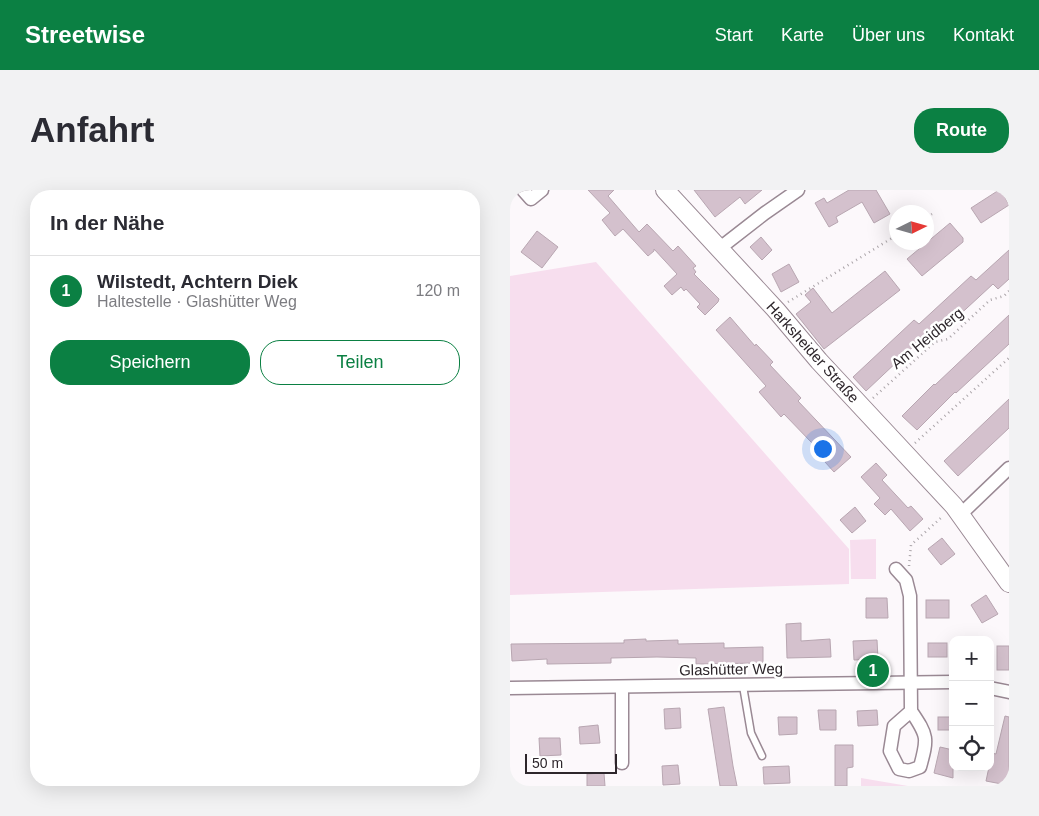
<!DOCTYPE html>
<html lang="de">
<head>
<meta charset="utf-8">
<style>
  body { margin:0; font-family:Arial,sans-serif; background:#f2f2f3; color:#2b2b33 }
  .controls { position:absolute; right:15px; bottom:15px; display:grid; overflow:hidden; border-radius:10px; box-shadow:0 5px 20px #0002 }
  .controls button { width:45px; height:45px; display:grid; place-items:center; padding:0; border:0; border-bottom:1px solid #e1e1e2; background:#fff; color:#2b2b33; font:25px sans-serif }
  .compass { position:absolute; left:379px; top:15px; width:45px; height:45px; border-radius:50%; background:#fff; box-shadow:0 5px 20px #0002; rotate:85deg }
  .scale { position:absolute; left:15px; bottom:12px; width:92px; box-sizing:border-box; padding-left:5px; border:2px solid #2d262b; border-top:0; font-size:14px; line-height:18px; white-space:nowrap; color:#2d262b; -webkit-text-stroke:4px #fff; paint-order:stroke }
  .you { position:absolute; left:312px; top:258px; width:18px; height:18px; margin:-12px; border:4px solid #fff; border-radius:50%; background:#1a73e8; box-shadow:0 0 0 8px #1a73e833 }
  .badge { display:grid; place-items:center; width:32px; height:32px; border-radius:50%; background:#0b8043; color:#fff; font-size:16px; font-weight:700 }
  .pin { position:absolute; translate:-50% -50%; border:2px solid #fff; box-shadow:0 1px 5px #0006 }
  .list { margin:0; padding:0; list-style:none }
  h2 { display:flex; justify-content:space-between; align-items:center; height:65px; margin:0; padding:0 20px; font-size:21px }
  h2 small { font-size:16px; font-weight:400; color:#7c7c81 }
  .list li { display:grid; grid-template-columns:32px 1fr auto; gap:15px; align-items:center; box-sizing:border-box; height:70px; padding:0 20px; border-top:1px solid #e1e1e2 }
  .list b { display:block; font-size:19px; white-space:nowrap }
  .list p { margin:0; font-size:16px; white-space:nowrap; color:#7c7c81 }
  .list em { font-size:16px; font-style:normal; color:#7c7c81 }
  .actions { display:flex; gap:10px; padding:15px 20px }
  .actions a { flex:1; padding:11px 0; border:1px solid #0b8043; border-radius:20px; text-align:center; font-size:18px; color:#0b8043 }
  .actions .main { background:#0b8043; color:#fff }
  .icon { flex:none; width:28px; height:28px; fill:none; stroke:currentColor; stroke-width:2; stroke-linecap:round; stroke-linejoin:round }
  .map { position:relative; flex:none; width:499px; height:596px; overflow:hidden; border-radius:20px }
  header { display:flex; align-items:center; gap:30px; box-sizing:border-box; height:70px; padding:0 25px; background:#0b8043; color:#fff }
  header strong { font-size:24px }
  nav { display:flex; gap:28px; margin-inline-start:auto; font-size:18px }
  .intro { display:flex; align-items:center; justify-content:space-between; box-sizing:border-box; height:120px; padding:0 30px }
  h1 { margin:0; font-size:35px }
  .button { padding:12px 22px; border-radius:20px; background:#0b8043; color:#fff; font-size:18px; font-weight:700 }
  main { display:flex; gap:30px; padding:0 30px }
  aside { flex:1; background:#fff; border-radius:20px; box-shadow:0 5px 20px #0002 }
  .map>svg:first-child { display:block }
  .green { fill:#f7deee }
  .building { fill:#d4c1cd; stroke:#b8a6b1 }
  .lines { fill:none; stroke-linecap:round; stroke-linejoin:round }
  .lane-casing { stroke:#9a8994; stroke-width:9 }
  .street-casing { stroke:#9a8994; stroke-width:15 }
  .secondary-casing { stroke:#9a8994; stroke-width:20 }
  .path { stroke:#aaa4a8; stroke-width:2.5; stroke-dasharray:1 4; stroke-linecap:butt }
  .lane { stroke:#fff; stroke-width:6 }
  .street { stroke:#fff; stroke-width:12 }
  .secondary { stroke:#fff; stroke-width:18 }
  .labels { text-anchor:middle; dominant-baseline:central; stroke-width:5; stroke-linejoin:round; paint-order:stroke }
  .street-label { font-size:15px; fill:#2d262b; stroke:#fff }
</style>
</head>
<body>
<header>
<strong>Streetwise</strong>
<nav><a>Start</a><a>Karte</a><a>Über uns</a><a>Kontakt</a></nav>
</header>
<div class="intro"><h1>Anfahrt</h1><a class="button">Route</a></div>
<main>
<aside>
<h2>In der Nähe<small></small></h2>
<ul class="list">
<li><span class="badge">1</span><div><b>Wilstedt, Achtern Diek</b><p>Haltestelle · Glashütter Weg</p></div><em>120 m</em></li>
</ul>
<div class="actions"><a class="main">Speichern</a><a>Teilen</a></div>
</aside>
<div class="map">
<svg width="499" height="596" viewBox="0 0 499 596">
  <rect width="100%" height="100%" fill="#fcf8fb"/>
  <!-- green -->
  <g class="green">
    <polygon points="86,72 339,359 339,394 0,405 0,86"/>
    <polygon points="366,349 366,389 341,389 340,350"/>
    <polygon points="351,588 398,596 351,596"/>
  </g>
  <!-- building -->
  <g class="building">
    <polygon points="78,0 104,0 98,6 129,42 137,34 163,61 168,56 186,76 183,78 186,82 184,84 209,109 208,112 195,125 187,117 190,114 176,99 174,101 171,97 162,105 154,96 167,84 144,59 144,61 138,66 113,39 105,46 92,30 100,23"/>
    <polygon points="184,0 252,0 235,14 230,7 205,27"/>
    <polygon points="339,0 366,0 380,24 364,33 352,12 326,27 328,32 319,37 305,13 314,8 317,13"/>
    <polygon points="489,0 491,0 499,15 471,33 461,18"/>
    <polygon points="440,33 453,48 453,52 412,86 397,69"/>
    <polygon points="27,41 48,57 32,78 11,62"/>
    <polygon points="251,47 262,60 252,70 240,57"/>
    <polygon points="499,60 499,89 488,99 483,94 431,142 425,136 356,201 343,187 404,130 409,134 461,86 466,90"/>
    <polygon points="279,74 289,92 271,102 262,84"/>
    <polygon points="375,81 390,100 314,159 286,124 301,112 295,105 303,98 322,123"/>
    <polygon points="499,125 499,154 446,203 445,202 407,240 392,226 424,194 425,195"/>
    <polygon points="220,127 245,156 246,154 263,172 260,175 291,208 288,211 341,267 324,282 315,272 318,270 301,252 274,224 271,227 249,202 256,196 206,140"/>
    <polygon points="499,209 499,238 448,286 434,271"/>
    <polygon points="366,273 377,285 372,290 398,318 401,316 413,329 400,341 381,319 375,325 364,314 370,308 351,287"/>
    <polygon points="345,317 356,331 342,343 330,330"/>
    <polygon points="432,348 445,364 431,375 418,359"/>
    <polygon points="476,405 488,424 472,433 461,415"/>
    <polygon points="356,408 377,408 378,428 356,428"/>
    <rect x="416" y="410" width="23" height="18"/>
    <polygon points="291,433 291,451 320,449 321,467 277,468 276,434"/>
    <polygon points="136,449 136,451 168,450 168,454 214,453 214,458 253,457 253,473 186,474 186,468 147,467 101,468 101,473 37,474 37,469 2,471 1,454 114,453 114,450"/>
    <polygon points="367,450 368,469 344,470 343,451"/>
    <rect x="418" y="453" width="19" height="14"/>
    <rect x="487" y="456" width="12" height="24"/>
    <polygon points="214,517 223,576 227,596 210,596 198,519"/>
    <polygon points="170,518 171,538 155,539 154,519"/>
    <polygon points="308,520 326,520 326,540 310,540"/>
    <polygon points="367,520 368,535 348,536 347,521"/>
    <polygon points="495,526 499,527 499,586 497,595 476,591 479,577 480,577 481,563 486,564"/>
    <polygon points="268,527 287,527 287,544 269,545"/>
    <rect x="428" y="527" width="15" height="13"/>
    <polygon points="88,535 90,553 70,554 69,537"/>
    <polygon points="29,548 50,548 51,565 30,566"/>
    <polygon points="325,555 343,555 343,577 337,578 337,596 325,596"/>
    <polygon points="430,557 443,560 443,588 424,583"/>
    <polygon points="168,575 170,594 153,595 152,576"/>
    <polygon points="279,576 280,593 254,594 253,577"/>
    <polygon points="94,583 95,596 77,596 77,584"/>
  </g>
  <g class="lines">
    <!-- lane casing -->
    <g class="lane-casing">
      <polyline id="lane" points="233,496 241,543 252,566"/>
    </g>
    <!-- street casing -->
    <g class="street-casing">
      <g id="street">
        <polyline points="13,0 21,9 32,0"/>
        <polyline points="210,58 255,23 288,0"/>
        <polyline points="450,325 499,278"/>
        <path d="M386,379L396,390L400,406L401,521L384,536L380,561L389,579L399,581L410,577C418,548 418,546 401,521"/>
        <polyline points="112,497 112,573"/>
        <polyline points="0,498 443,492"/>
        <polyline points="480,498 499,502"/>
      </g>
    </g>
    <!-- secondary casing -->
    <g class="secondary-casing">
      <polyline id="secondary" points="155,0 266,120 309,171 444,316 499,393"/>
    </g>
    <!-- path -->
    <g class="path">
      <polyline points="417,27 422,24"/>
      <polyline points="278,112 387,45"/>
      <polyline points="363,208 425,152 438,149 480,110 494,106 499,101"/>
      <polyline points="405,253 499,168"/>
      <polyline points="399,376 401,355 433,326"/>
    </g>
    <!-- lane -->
    <use href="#lane" class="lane"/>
    <!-- street -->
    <use href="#street" class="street"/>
    <!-- secondary -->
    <use href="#secondary" class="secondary"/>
  </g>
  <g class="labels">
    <!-- street labels -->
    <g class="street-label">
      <text transform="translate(417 148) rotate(-39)">Am Heidberg</text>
      <text transform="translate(303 162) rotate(48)">Harksheider Straße</text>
      <text transform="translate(221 479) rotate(-1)">Glashütter Weg</text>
    </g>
  </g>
</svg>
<div class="controls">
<button>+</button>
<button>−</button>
<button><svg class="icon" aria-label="locate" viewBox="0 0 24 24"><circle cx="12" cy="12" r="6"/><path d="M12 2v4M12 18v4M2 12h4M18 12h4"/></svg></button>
</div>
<svg class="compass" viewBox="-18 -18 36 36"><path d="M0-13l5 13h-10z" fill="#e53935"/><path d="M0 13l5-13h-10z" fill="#7c7c81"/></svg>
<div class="scale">50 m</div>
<div class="you"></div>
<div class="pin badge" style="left:363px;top:481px">1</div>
</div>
</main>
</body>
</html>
